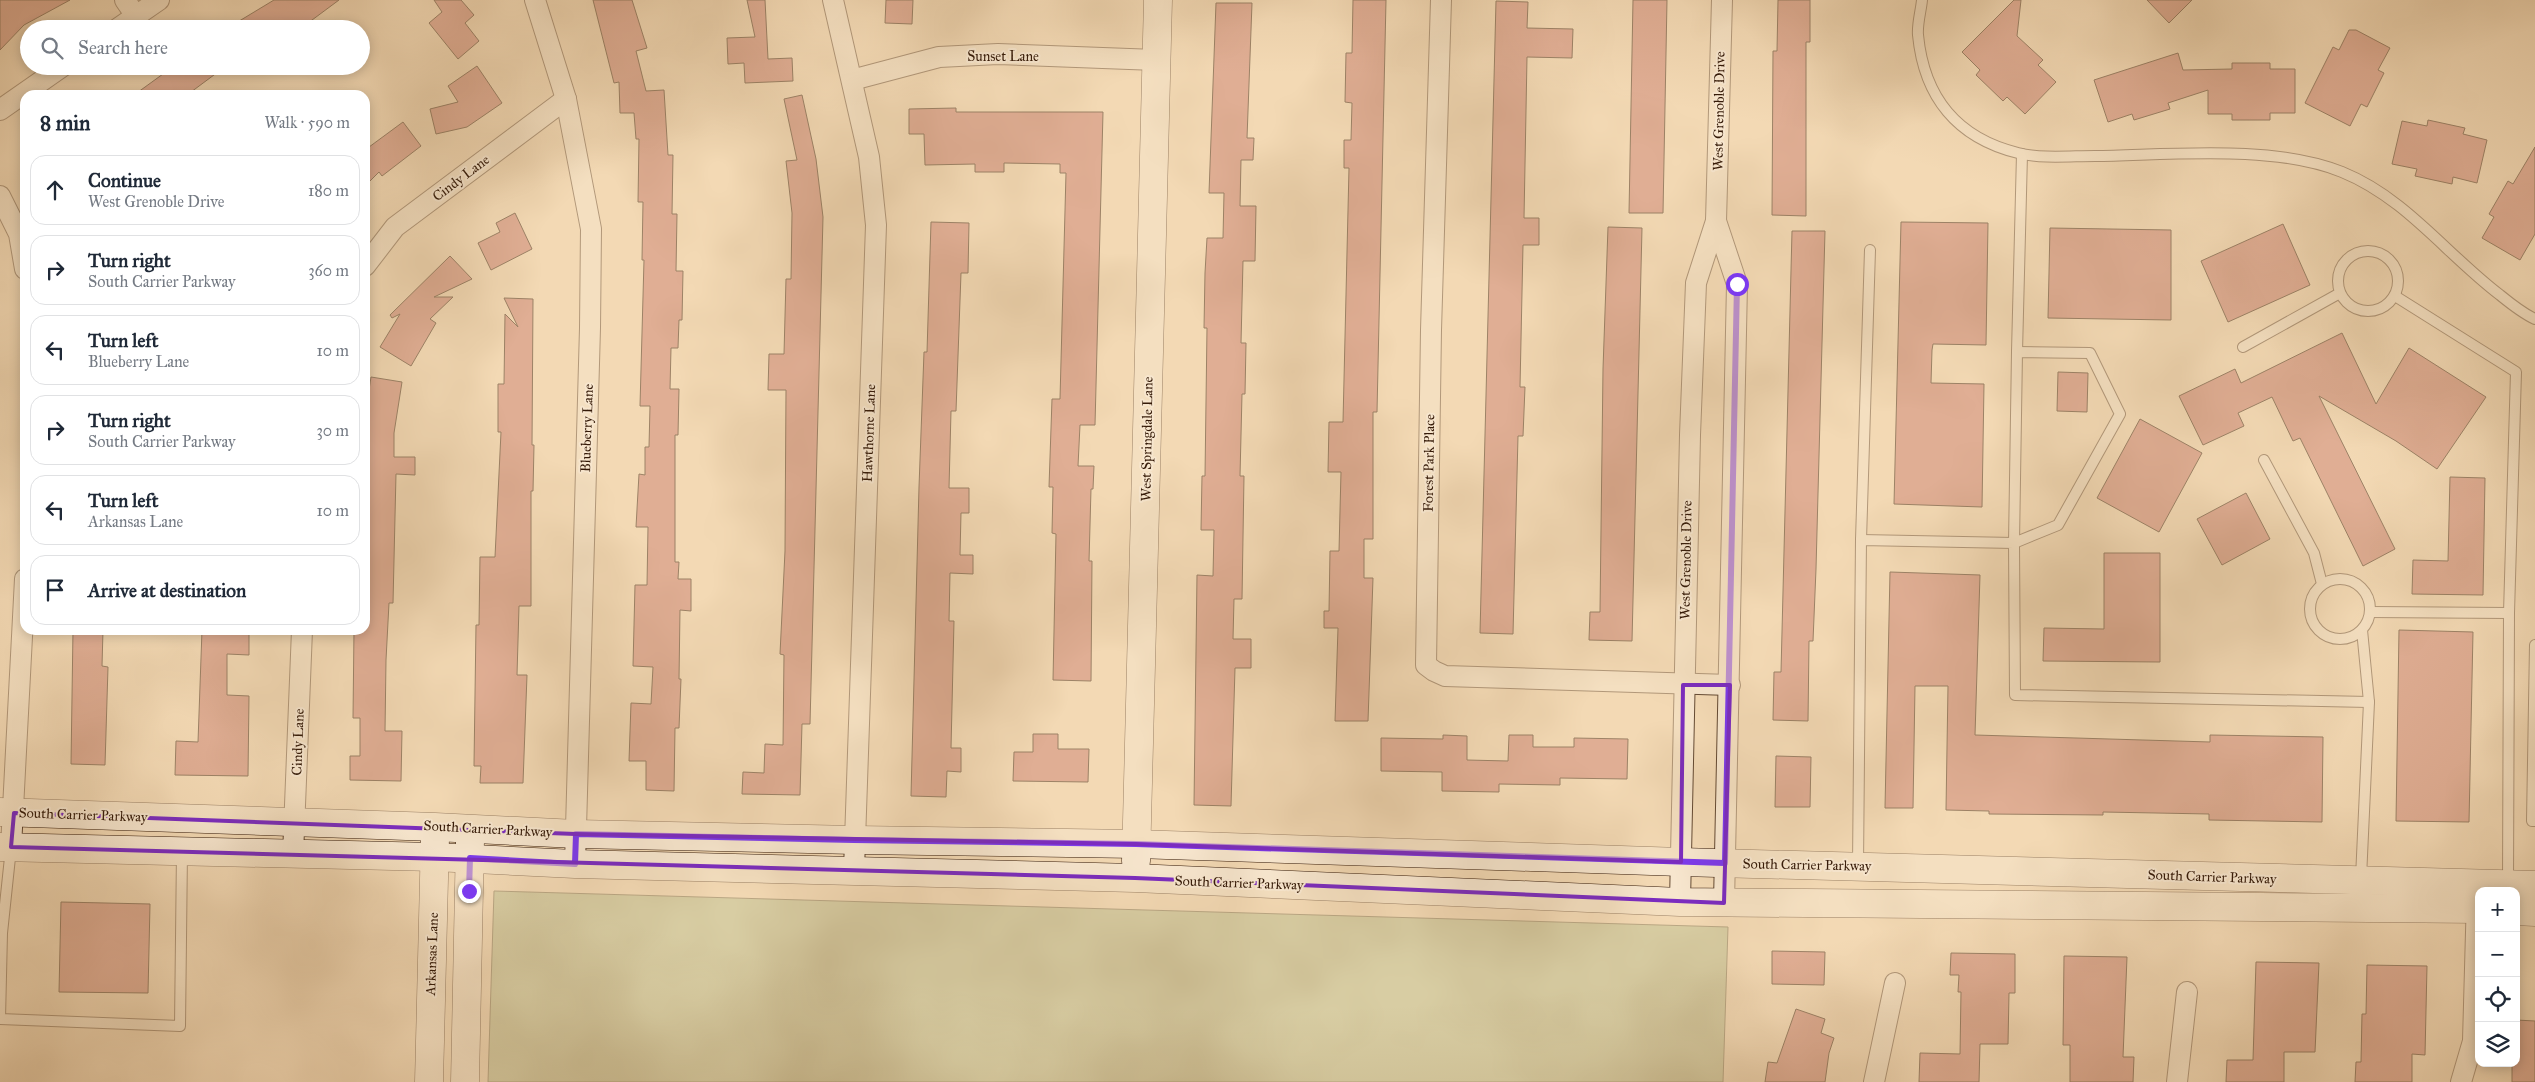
<!DOCTYPE html>
<html lang="en">
<head>
<meta charset="utf-8">
<style>
  body { margin:0; font-family:"IM FELL Great Primer",serif; background:#f6f6f7; color:#1f2937 }
  .controls { position:absolute; right:15px; bottom:15px; display:grid; overflow:hidden; border-radius:10px; box-shadow:0 2px 12px #0003 }
  .controls button { width:45px; height:45px; display:grid; place-items:center; padding:0; border:0; border-bottom:1px solid #e0e1e3; background:#fff; color:#1f2937; font:25px sans-serif }
  .stop { position:absolute; width:15px; height:15px; margin:-11px; border:4px solid #7c3aed; border-radius:50%; background:#fff }
  .stop.end { background:#7c3aed; border-color:#fff; box-shadow:0 1px 5px #0008 }
  .list { margin:0; padding:0; list-style:none }
  h2 { display:flex; justify-content:space-between; align-items:center; height:65px; margin:0; padding:0 20px; font-size:21px }
  h2 small { font-size:16px; font-weight:400; color:#747a83 }
  .list li { display:grid; grid-template-columns:32px 1fr auto; gap:15px; align-items:center; box-sizing:border-box; height:70px; margin:0 10px 10px; padding:0 10px; border:1px solid #e0e1e3; border-radius:15px }
  .list b { display:block; font-size:19px; white-space:nowrap }
  .list p { margin:0; font-size:16px; white-space:nowrap; color:#747a83 }
  .list em { font-size:16px; font-style:normal; color:#747a83 }
  .icon { flex:none; width:28px; height:28px; fill:none; stroke:currentColor; stroke-width:2; stroke-linecap:round; stroke-linejoin:round }
  .map { position:relative; flex:none; width:2535px; height:1082px; overflow:hidden }
  .search { position:absolute; background:#fff; box-shadow:0 2px 12px #0003; left:20px; top:20px; width:350px; height:55px; display:flex; align-items:center; gap:12px; box-sizing:border-box; padding:0 18px; border-radius:28px; color:#747a83; font-size:19px }
  .panel { position:absolute; background:#fff; box-shadow:0 2px 12px #0003; left:20px; top:90px; width:350px; height:545px; border-radius:15px }
  .map>svg:first-child { display:block }
  .green { fill:#b9bf8e; stroke:#776c4b }
  .building { fill:#ca7b6d; stroke:#351a08 }
  .lines { fill:none; stroke-linecap:round; stroke-linejoin:round }
  .lane-casing { stroke:#644a33; stroke-width:12 }
  .street-casing { stroke:#644a33; stroke-width:22 }
  .secondary-casing { stroke:#351a08; stroke-width:29 }
  .lane { stroke:#f7e6ce; stroke-width:10 }
  .street { stroke:#f7e6ce; stroke-width:20 }
  .secondary { stroke:#f7e6ce; stroke-width:28 }
  .route { stroke:#7c3aed; stroke-width:6 }
  .marked { fill:none; stroke:#7b2cbf; stroke-width:4; stroke-linejoin:round }
  .labels { text-anchor:middle; dominant-baseline:central; stroke-width:4; stroke-linejoin:round; paint-order:stroke }
  .street-label { font-size:14px; fill:#351a08; stroke:#f7e6ce }
</style>
</head>
<body>
<div class="map">
<svg width="2535" height="1082" viewBox="0 0 2535 1082">
  <rect width="100%" height="100%" fill="#f3d9b4"/>
  <filter id="stains"><feTurbulence type="fractalNoise" baseFrequency=".004" numOctaves="4"/><feColorMatrix values="0 0 0 0 .2 0 0 0 0 .09 0 0 0 0 .02 0 0 0 .5 -.17"/></filter>
  <radialGradient id="worn" r=".72"><stop offset=".6" stop-color="#630" stop-opacity="0"/><stop offset="1" stop-color="#630" stop-opacity=".3"/></radialGradient>
  <!-- green -->
  <polygon class="green" points="494,891 1728,927 1723,1082 488,1082"/>
  <!-- building -->
  <g class="building">
    <polygon points="0,0 70,0 24,25 0,50"/>
    <polygon points="274,0 339,0 308,23 312,29 226,29"/>
    <polygon points="434,0 461,0 474,15 465,23 479,41 458,59 429,23 442,12"/>
    <polygon points="593,0 632,0 647,48 636,51 646,91 664,90 668,155 673,155 672,214 677,214 676,271 683,271 682,320 679,320 678,348 671,348 670,389 679,389 678,435 675,435 675,562 679,562 678,579 691,579 691,611 680,610 679,679 681,679 679,728 675,728 674,791 646,790 646,761 629,761 631,703 651,704 653,667 633,666 635,585 647,585 648,527 636,527 639,474 645,475 645,447 649,447 650,406 640,406 644,260 642,260 643,202 638,202 639,139 636,139 634,113 620,113 619,82 614,83"/>
    <polygon points="747,0 765,0 768,59 792,58 793,81 745,83 744,63 728,64 727,38 755,37"/>
    <polygon points="886,0 913,0 912,24 885,23"/>
    <polygon points="1353,0 1386,0 1377,412 1373,412 1373,539 1364,539 1364,578 1373,578 1368,721 1335,721 1338,628 1324,628 1324,611 1329,611 1330,551 1339,551 1341,472 1328,472 1329,422 1343,422 1349,168 1344,168 1344,140 1351,140 1352,103 1345,102 1346,53 1352,53"/>
    <polygon points="1633,0 1667,0 1663,213 1629,213"/>
    <polygon points="1778,0 1810,0 1810,42 1806,42 1806,216 1772,215 1773,51 1777,51"/>
    <polygon points="2014,0 2021,0 2017,36 2043,60 2038,65 2056,82 2025,114 2007,97 2003,101 1976,75 1980,70 1962,52"/>
    <polygon points="2147,0 2192,0 2169,23"/>
    <polygon points="1496,1 1528,2 1527,28 1573,29 1572,58 1527,57 1524,218 1539,218 1539,245 1523,245 1520,387 1525,387 1523,436 1518,436 1513,634 1480,633"/>
    <polygon points="1216,3 1252,3 1247,138 1254,138 1253,160 1241,160 1240,206 1256,206 1255,261 1243,261 1241,343 1246,343 1245,394 1242,394 1240,476 1244,476 1242,599 1234,599 1233,639 1251,639 1251,668 1235,668 1231,806 1194,805 1197,575 1213,576 1214,530 1201,530 1202,476 1205,476 1207,328 1204,328 1205,273 1207,238 1223,238 1224,193 1209,193"/>
    <polygon points="2349,30 2356,30 2390,48 2378,70 2384,73 2367,107 2361,104 2350,126 2305,103 2333,47 2339,50"/>
    <polygon points="2178,53 2183,70 2232,69 2232,63 2270,63 2270,69 2295,69 2295,113 2270,113 2270,120 2232,120 2232,114 2208,114 2208,90 2168,103 2170,109 2134,120 2132,114 2108,122 2094,80"/>
    <polygon points="174,66 226,66 187,95 134,95"/>
    <polygon points="477,66 502,103 467,127 436,134 430,109 458,102 448,86"/>
    <polygon points="802,95 816,159 823,217 810,724 802,724 800,795 742,794 743,772 764,773 765,744 783,745 784,655 780,654 785,551 786,390 768,390 769,354 784,354 786,279 791,279 792,213 786,161 797,160 784,99"/>
    <polygon points="956,108 956,112 1103,112 1095,425 1080,425 1078,466 1094,466 1093,489 1091,489 1089,561 1092,561 1091,681 1053,680 1056,534 1052,533 1053,487 1049,487 1052,399 1060,399 1066,173 1060,173 1060,164 1004,163 1004,172 975,172 975,164 925,165 924,134 909,134 909,109"/>
    <polygon points="2428,120 2465,128 2463,134 2487,140 2477,183 2453,177 2452,184 2415,176 2417,169 2392,164 2402,121 2427,126"/>
    <polygon points="403,122 421,146 382,176 379,172 365,186 365,150"/>
    <polygon points="2535,147 2535,234 2520,260 2482,238 2494,217 2489,214 2508,181 2513,184"/>
    <polygon points="515,213 532,249 491,270 478,243 500,232 496,223"/>
    <polygon points="931,222 969,223 968,273 961,273 956,411 951,411 949,488 969,488 969,513 961,513 960,555 973,555 973,574 950,573 949,621 954,621 951,748 961,748 961,772 947,771 946,797 911,796 919,487 924,352 927,352"/>
    <polygon points="1901,222 1988,223 1986,345 1933,344 1932,350 1931,383 1984,384 1982,507 1894,504"/>
    <polygon points="2283,224 2310,285 2228,322 2201,261"/>
    <polygon points="1608,227 1642,228 1632,641 1589,640 1590,612 1600,612 1603,369"/>
    <polygon points="2050,228 2171,230 2171,320 2048,318"/>
    <polygon points="1792,231 1825,231 1816,569 1813,641 1809,641 1808,721 1773,720 1774,672 1781,672"/>
    <polygon points="450,256 472,279 434,297 453,297 430,319 436,323 411,366 380,347 400,314 392,318 390,315"/>
    <polygon points="504,298 533,299 532,445 534,445 533,491 531,491 531,606 519,606 517,675 527,675 523,783 480,783 481,766 474,766 476,625 479,625 480,557 495,557 501,432 498,432 498,384 504,384 505,314 518,327"/>
    <polygon points="2342,333 2376,404 2409,348 2486,397 2437,469 2396,441 2319,396 2395,549 2363,566 2300,438 2293,441 2272,397 2238,413 2244,426 2203,445 2179,396 2235,369 2241,383"/>
    <polygon points="2058,372 2088,373 2087,412 2057,411"/>
    <polygon points="371,377 402,382 394,433 394,457 415,457 415,475 396,474 393,603 389,603 386,660 385,731 402,731 401,781 350,780 350,756 360,756 360,718 353,718 354,630 365,630 368,519 365,519 365,416"/>
    <polygon points="2140,419 2202,453 2159,532 2097,498"/>
    <polygon points="2450,477 2485,478 2483,595 2412,594 2413,560 2448,561"/>
    <polygon points="2246,493 2270,539 2222,565 2197,519"/>
    <polygon points="2104,553 2160,553 2160,662 2043,661 2044,628 2104,629"/>
    <polygon points="1890,572 1980,575 1975,735 2210,742 2210,735 2323,737 2322,822 2209,820 2209,814 2103,812 2103,815 1989,814 1989,811 1946,810 1948,686 1915,686 1913,808 1885,808"/>
    <polygon points="73,630 103,630 102,666 108,667 105,765 71,764"/>
    <polygon points="202,630 249,632 249,655 227,654 227,695 249,696 248,776 175,775 176,741 198,742"/>
    <polygon points="2399,630 2473,632 2469,822 2396,821"/>
    <polygon points="1033,734 1058,734 1058,749 1089,749 1088,782 1013,781 1014,752 1033,752"/>
    <polygon points="1443,735 1467,736 1467,760 1508,761 1509,735 1533,735 1533,747 1574,747 1574,738 1628,739 1627,779 1560,778 1560,785 1499,784 1499,792 1442,791 1442,772 1381,771 1381,738 1443,739"/>
    <polygon points="1776,756 1811,757 1810,807 1775,807"/>
    <polygon points="61,902 150,904 148,993 59,992"/>
    <polygon points="1772,951 1825,952 1824,985 1772,984"/>
    <polygon points="1951,953 2015,954 2015,993 2009,993 2008,1044 1980,1044 1979,1082 1919,1082 1920,1053 1960,1054 1961,992 1958,992 1959,975 1950,975"/>
    <polygon points="2064,956 2127,957 2123,1057 2134,1057 2133,1082 2070,1082 2070,1045 2063,1045"/>
    <polygon points="2256,962 2319,963 2315,1052 2284,1052 2284,1082 2226,1082 2227,1060 2253,1060"/>
    <polygon points="2367,965 2427,966 2425,1055 2412,1054 2412,1082 2355,1082 2356,1062 2361,1062 2362,1014 2366,1014"/>
    <polygon points="1796,1009 1825,1019 1821,1033 1834,1038 1829,1053 1825,1082 1765,1082 1768,1062 1777,1063"/>
    <polygon points="2516,1020 2535,1021 2535,1082 2512,1082 2512,1063 2516,1063"/>
  </g>
  <g class="lines">
    <!-- lane casing -->
    <g class="lane-casing">
      <g id="lane">
        <path d="M1922,0C1921,11 1917,24 1918,35C1924,97 1957,138 2018,153C2042,159 2070,156 2095,156C2169,155 2273,144 2342,172C2406,198 2446,254 2500,295C2511,304 2522,313 2535,319"/>
        <circle cx="2368" cy="281" r="30"/>
        <polyline points="2395,296 2516,372 2509,613 2508,883"/>
        <polyline points="2243,347 2340,293"/>
        <polygon points="2017,352 2090,353 2120,414 2058,525 2014,543"/>
        <polyline points="2017,352 2022,154"/>
        <polyline points="2264,460 2314,553 2322,584"/>
        <polyline points="1861,540 1870,250"/>
        <circle cx="2340" cy="609" r="30"/>
        <polyline points="2370,612 2509,613"/>
        <polyline points="2535,645 2532,821 2535,821"/>
        <polyline points="11,848 2,933 0,1019 180,1026 182,851"/>
        <polyline points="1858,865 1861,540 2014,543 2015,695 2369,702"/>
        <polyline points="2361,878 2369,702 2362,630"/>
      </g>
    </g>
    <!-- street casing -->
    <g class="street-casing">
      <g id="street">
        <polyline points="125,0 136,16"/>
        <polyline points="535,0 566,99 591,229 590,328 575,864"/>
        <polyline points="833,0 869,157 876,225 854,870"/>
        <polyline points="1441,0 1431,330 1426,665 1434,671 1445,676 1730,685"/>
        <polyline points="117,29 159,0"/>
        <polyline points="852,80 939,57 998,54 1156,60"/>
        <polyline points="0,110 63,66"/>
        <polyline points="0,196 19,234 25,269"/>
        <polyline points="1716,221 1737,284 1724,903"/>
        <polyline points="365,266 395,227 566,99"/>
        <polyline points="11,847 25,579"/>
        <polyline points="293,855 302,630"/>
        <polyline points="1680,902 1690,435 1696,283 1716,221 1722,0"/>
        <polyline points="1874,1082 1895,983"/>
        <polyline points="2177,1082 2187,992"/>
        <polyline points="2461,1082 2473,1041 2477,896"/>
      </g>
    </g>
    <!-- secondary casing -->
    <g class="secondary-casing">
      <g id="secondary">
        <polyline points="0,812 435,827 576,834 855,840 1136,844 1681,862 2535,885"/>
        <polyline points="0,847 435,857 575,864 1135,878 1680,902 2479,909"/>
        <polyline points="1136,861 1158,0"/>
        <polyline points="2516,911 2535,912"/>
        <polyline points="429,1082 435,838"/>
        <polyline points="465,1082 470,840"/>
      </g>
    </g>
    <!-- lane -->
    <use href="#lane" class="lane"/>
    <!-- street -->
    <use href="#street" class="street"/>
    <!-- secondary -->
    <use href="#secondary" class="secondary"/>
  </g>
  <g class="lines">
    <!-- route -->
    <polyline class="route" points="469,891 470,858 575,864 576,834 854,840 1136,844 1725,863 1737,284"/>
  </g>
  <!-- marked area -->
  <path d="M0 0H2535V1082H0ZM1683,685H1730L1724,903L1135,878L11,847L14,813L576,834L1136,844L1681,862Z" fill="#f3d9b4" fill-opacity=".55" fill-rule="evenodd"/>
  <path class="marked" d="M1683,685H1730L1724,903L1135,878L11,847L14,813L576,834L1136,844L1681,862Z"/>
  <g class="labels">
    <!-- street labels -->
    <g class="street-label">
      <text x="1003" y="56">Sunset Lane</text>
      <text transform="translate(1719 111) rotate(-89)">West Grenoble Drive</text>
      <text transform="translate(461 178) rotate(-37)">Cindy Lane</text>
      <text transform="translate(587 428) rotate(-88)">Blueberry Lane</text>
      <text transform="translate(869 433) rotate(-88)">Hawthorne Lane</text>
      <text transform="translate(1147 439) rotate(-89)">West Springdale Lane</text>
      <text transform="translate(1429 463) rotate(-89)">Forest Park Place</text>
      <text transform="translate(1686 560) rotate(-89)">West Grenoble Drive</text>
      <text transform="translate(298 742) rotate(-88)">Cindy Lane</text>
      <text transform="translate(83 815) rotate(2)">South Carrier Parkway</text>
      <text transform="translate(488 829) rotate(3)">South Carrier Parkway</text>
      <text transform="translate(1807 865) rotate(1)">South Carrier Parkway</text>
      <text transform="translate(2212 877) rotate(2)">South Carrier Parkway</text>
      <text transform="translate(1239 883) rotate(2)">South Carrier Parkway</text>
      <text transform="translate(432 954) rotate(-88)">Arkansas Lane</text>
    </g>
  </g>
  <rect width="100%" height="100%" filter="url(#stains)"/>
  <rect width="100%" height="100%" fill="url(#worn)"/>
</svg>
<div class="controls">
<button>+</button>
<button>−</button>
<button><svg class="icon" aria-label="locate" viewBox="0 0 24 24"><circle cx="12" cy="12" r="6"/><path d="M12 2v4M12 18v4M2 12h4M18 12h4"/></svg></button>
<button><svg class="icon" aria-label="layers" viewBox="0 0 24 24"><path d="M12 4l9 5-9 5-9-5zM3 14l9 5 9-5"/></svg></button>
</div>
<div class="stop" style="left:1737px;top:284px"></div>
<div class="stop end" style="left:469px;top:891px"></div>
<div class="search"><svg class="icon" aria-label="search" viewBox="0 0 24 24"><circle cx="10" cy="10" r="6"/><path d="M15 15l6 6"/></svg>Search here</div>
<section class="panel">
<h2>8 min<small>Walk · 590 m</small></h2>
<ul class="list">
<li><svg class="icon" aria-label="ahead" viewBox="0 0 24 24"><path d="M12 20V5M6 11l6-6 6 6"/></svg><div><b>Continue</b><p>West Grenoble Drive</p></div><em>180 m</em></li>
<li><svg class="icon" aria-label="right" viewBox="0 0 24 24"><path d="M7 20v-9h11M14 6l5 5-5 5"/></svg><div><b>Turn right</b><p>South Carrier Parkway</p></div><em>360 m</em></li>
<li><svg class="icon" aria-label="left" viewBox="0 0 24 24"><path d="M17 20v-9H6M10 6l-5 5 5 5"/></svg><div><b>Turn left</b><p>Blueberry Lane</p></div><em>10 m</em></li>
<li><svg class="icon" aria-label="right" viewBox="0 0 24 24"><path d="M7 20v-9h11M14 6l5 5-5 5"/></svg><div><b>Turn right</b><p>South Carrier Parkway</p></div><em>30 m</em></li>
<li><svg class="icon" aria-label="left" viewBox="0 0 24 24"><path d="M17 20v-9H6M10 6l-5 5 5 5"/></svg><div><b>Turn left</b><p>Arkansas Lane</p></div><em>10 m</em></li>
<li><svg class="icon" aria-label="arrive" viewBox="0 0 24 24"><path d="M6 21V4h12l-3 4 3 4H6"/></svg><div><b>Arrive at destination</b></div></li>
</ul>
</section>
</div>
</body>
</html>
